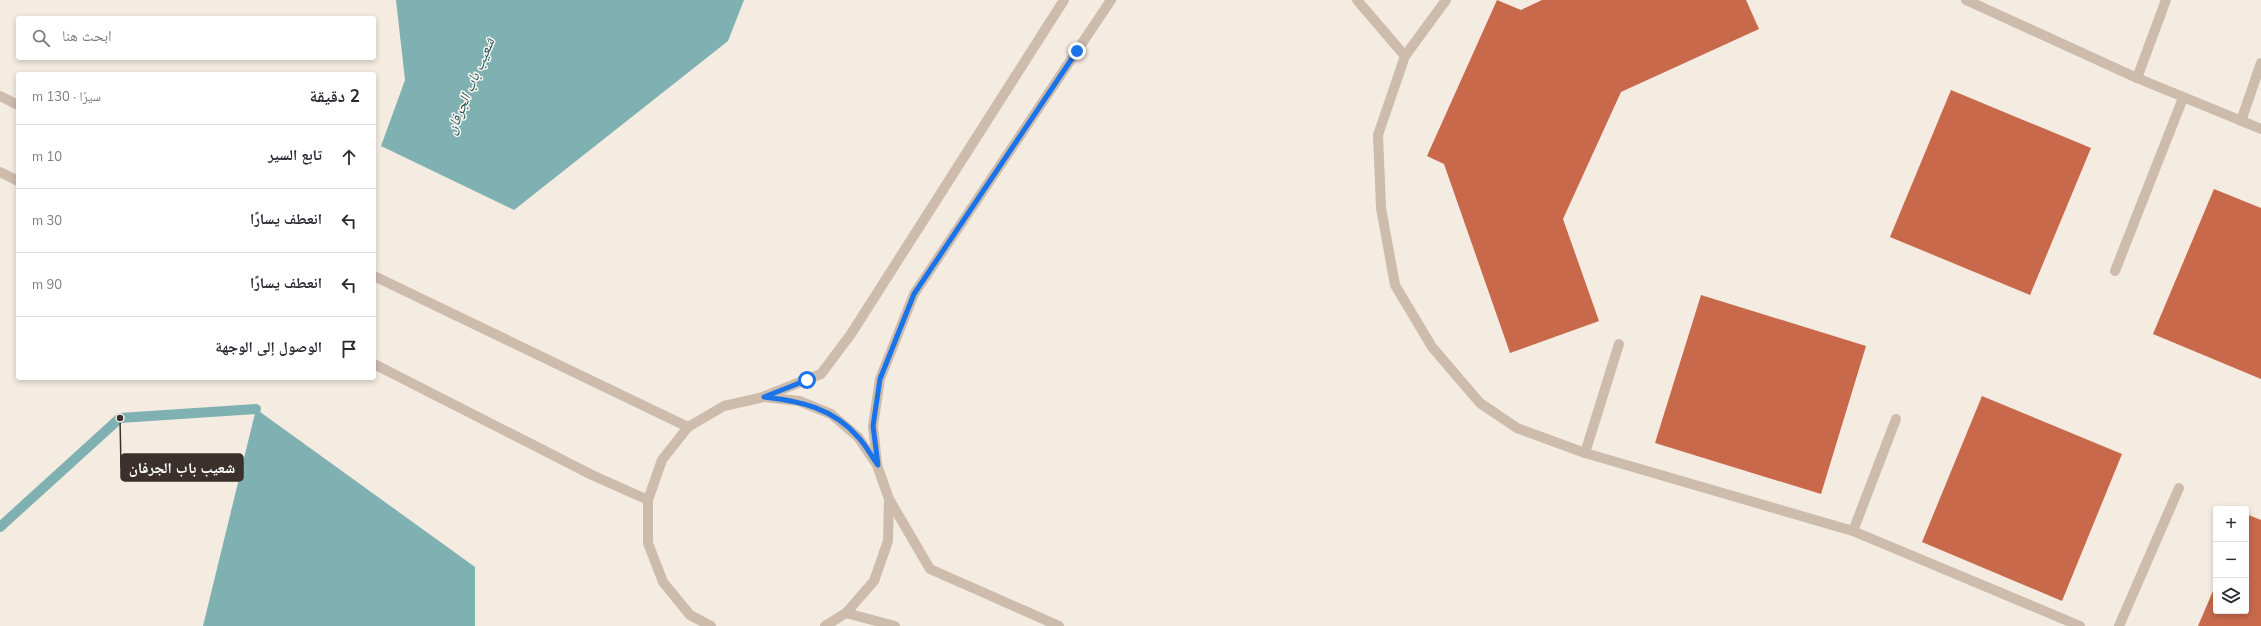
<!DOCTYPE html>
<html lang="ar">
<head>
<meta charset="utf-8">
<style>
  body { margin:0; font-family:"Nunito Sans","Noto Naskh Arabic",sans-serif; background:#f7f7f7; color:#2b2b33; direction:rtl }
  .controls { position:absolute; right:12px; bottom:12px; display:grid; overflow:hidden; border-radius:4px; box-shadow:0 2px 6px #0003 }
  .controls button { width:36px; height:36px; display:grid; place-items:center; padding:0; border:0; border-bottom:1px solid #e1e1e2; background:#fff; color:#2b2b33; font:20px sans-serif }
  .stop { position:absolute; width:12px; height:12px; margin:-9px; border:3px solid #1a73e8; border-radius:50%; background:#fff }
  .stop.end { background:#1a73e8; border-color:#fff; box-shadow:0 1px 4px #0008 }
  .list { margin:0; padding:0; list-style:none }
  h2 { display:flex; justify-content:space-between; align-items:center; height:52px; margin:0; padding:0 16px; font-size:17px }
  h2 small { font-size:13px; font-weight:400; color:#7c7c81 }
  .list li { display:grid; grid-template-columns:26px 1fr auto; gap:12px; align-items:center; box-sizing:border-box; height:64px; padding:0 16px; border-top:1px solid #e1e1e2 }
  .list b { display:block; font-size:15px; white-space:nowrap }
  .list em { font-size:13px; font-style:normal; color:#7c7c81 }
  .icon { flex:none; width:22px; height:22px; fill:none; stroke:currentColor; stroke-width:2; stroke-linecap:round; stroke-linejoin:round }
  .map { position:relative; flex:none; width:2261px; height:626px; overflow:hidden; direction:ltr }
  .search { position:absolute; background:#fff; box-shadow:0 2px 6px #0003; left:16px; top:16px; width:360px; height:44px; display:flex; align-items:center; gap:10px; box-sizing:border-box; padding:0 14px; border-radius:4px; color:#7c7c81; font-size:15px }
  .panel { position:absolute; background:#fff; box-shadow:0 2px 6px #0003; left:16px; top:72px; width:360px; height:308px; border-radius:4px; direction:rtl }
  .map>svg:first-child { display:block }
  .water { fill:#7fb0b2 }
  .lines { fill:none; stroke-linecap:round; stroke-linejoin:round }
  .stream { stroke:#7fb0b2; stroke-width:10 }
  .building { fill:#c8694b }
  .service { stroke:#cdbbac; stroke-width:10 }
  .tertiary { stroke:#cdbbac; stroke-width:10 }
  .route { stroke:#1a73e8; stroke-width:5 }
  .labels { text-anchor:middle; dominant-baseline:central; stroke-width:3; stroke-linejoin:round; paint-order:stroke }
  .water-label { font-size:15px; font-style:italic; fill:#1f5a5e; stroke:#fbf5ee }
  .leader { fill:none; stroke:#3b302b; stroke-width:1.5 }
  .callout-dot { fill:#3b302b; stroke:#fbf5ee; stroke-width:1.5 }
  .callout { fill:#3b302b; stroke:#3b302b; stroke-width:1.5 }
  .callout-label { font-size:15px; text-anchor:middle; font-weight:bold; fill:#fff }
</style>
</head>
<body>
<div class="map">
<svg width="2261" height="626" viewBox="0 0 2261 626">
  <rect width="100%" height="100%" fill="#f4ebe1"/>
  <!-- water -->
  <g class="water">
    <polygon points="396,0 744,0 728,41 514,210 381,146 405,80"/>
    <polygon points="256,409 475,567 475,626 203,626"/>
  </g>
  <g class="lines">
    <!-- stream -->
    <polyline class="stream" points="0,527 120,418 256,409"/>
  </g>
  <!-- building -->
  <g class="building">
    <polygon points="1497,0 1521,10 1542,0 1746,0 1759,29 1621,92 1563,219 1599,321 1510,353 1444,164 1427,156"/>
    <polygon points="1951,90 2091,148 2030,295 1890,237"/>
    <polygon points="2214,189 2261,208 2261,379 2153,334"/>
    <polygon points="1701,295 1866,346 1821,494 1655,443"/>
    <polygon points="1982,396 2122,454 2062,601 1922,542"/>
    <polygon points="2246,514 2261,520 2261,626 2198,626 2216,584 2216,611 2246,611"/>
  </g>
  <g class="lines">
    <!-- service -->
    <g class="service">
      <polyline points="1357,0 1405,56"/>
      <polyline points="1446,0 1405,56 1378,135 1381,208 1395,285 1432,347 1480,403 1517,428 1585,453 1853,531 2080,626"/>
      <polyline points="1966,0 2137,78 2261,129"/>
      <polyline points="2137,78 2166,0"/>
      <polyline points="2241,121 2261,63"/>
      <polyline points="2115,271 2183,98"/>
      <polyline points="1585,453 1619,344"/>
      <polyline points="1853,531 1896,419"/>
      <polyline points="2119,626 2179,488"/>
    </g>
    <!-- tertiary -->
    <g class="tertiary">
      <polyline points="0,96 18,105"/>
      <polyline points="0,172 18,181"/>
      <polyline points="374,276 688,427"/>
      <polyline points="374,364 592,475 648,500"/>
      <polyline points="765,396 821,374 851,334 1064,0"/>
      <polyline points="877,463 873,426 880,379 914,294 1111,0"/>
      <polyline points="889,499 930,569 1059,626"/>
      <polyline points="846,613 895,626"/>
      <polyline points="711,626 690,615 663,582 648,543 648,500 662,460 688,427 724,406 764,397 799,401 831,414 858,437 877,465 889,499 888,541 874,581 846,613 825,626"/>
    </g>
  </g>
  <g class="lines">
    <!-- route -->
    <path class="route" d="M807,380L764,397C800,401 833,408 858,437C866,445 871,456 878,465L873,426L880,379L914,294L1077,51"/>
  </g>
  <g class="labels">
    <!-- water labels -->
    <g class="water-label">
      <text transform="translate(470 86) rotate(-67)">شعيب باب الجرفان</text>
    </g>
  </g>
  <!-- callouts -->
  <path class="leader" d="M120 418L121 468"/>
  <circle class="callout-dot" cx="120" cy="418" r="4"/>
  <rect class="callout" x="121" y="454" width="122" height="27" rx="4"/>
  <g class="callout-label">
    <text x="182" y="473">شعيب باب الجرفان</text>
  </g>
</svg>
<div class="controls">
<button>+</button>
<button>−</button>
<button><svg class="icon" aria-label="layers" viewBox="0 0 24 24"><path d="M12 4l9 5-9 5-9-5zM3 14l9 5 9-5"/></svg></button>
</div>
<div class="stop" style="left:807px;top:380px"></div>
<div class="stop end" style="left:1077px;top:51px"></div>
<div class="search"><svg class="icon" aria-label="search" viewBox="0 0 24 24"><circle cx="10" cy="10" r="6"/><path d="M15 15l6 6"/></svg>ابحث هنا</div>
<section class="panel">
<h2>2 دقيقة<small>سيرًا · 130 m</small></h2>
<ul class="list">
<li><svg class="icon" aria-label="ahead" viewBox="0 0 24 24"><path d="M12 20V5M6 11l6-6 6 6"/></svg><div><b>تابع السير</b></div><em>10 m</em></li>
<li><svg class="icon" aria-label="left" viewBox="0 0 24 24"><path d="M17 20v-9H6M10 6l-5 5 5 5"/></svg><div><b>انعطف يسارًا</b></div><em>30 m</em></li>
<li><svg class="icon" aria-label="left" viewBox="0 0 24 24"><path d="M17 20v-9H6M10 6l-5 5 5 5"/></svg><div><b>انعطف يسارًا</b></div><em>90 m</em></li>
<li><svg class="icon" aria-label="arrive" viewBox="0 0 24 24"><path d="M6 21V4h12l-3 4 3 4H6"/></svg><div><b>الوصول إلى الوجهة</b></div></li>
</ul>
</section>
</div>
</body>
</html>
